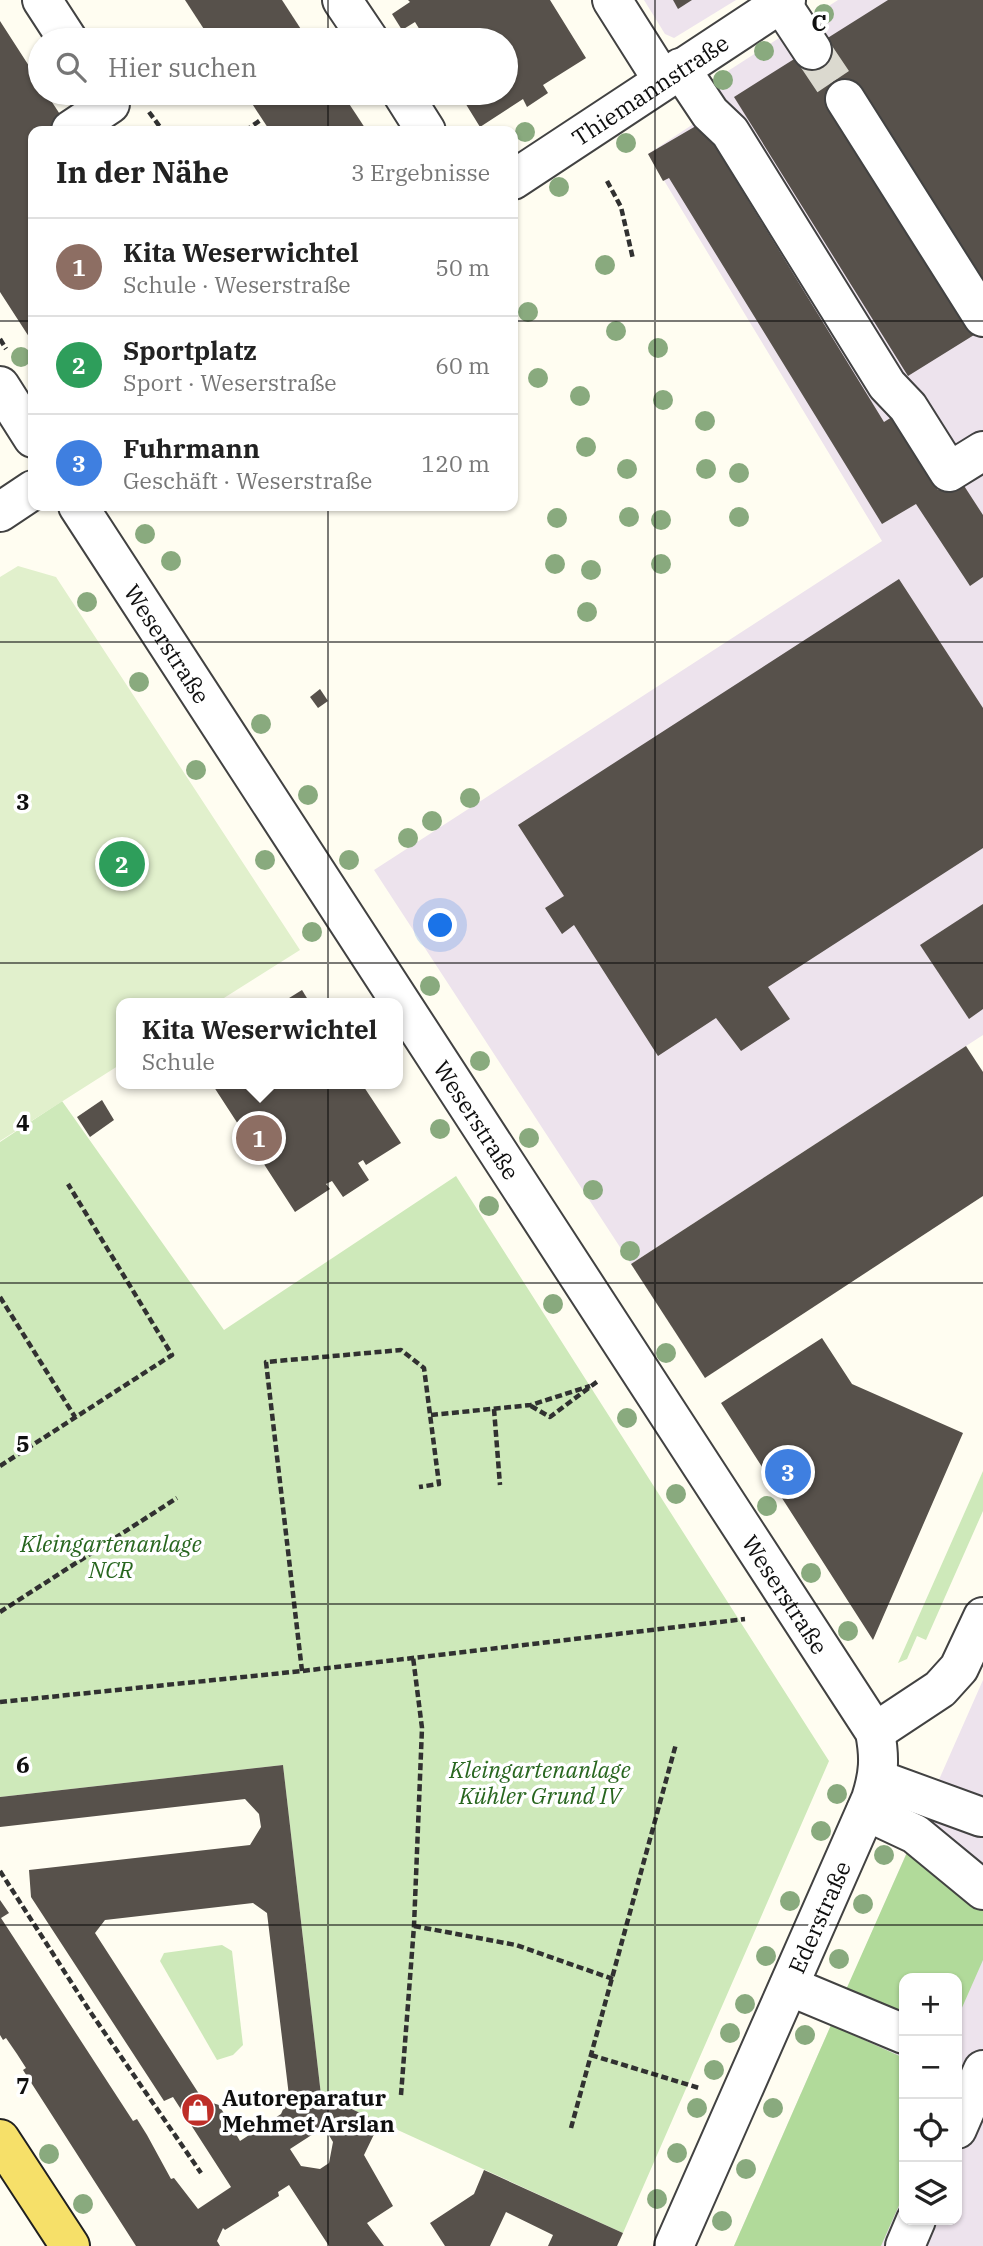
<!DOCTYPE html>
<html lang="de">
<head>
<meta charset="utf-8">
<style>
  body { margin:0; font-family:"IBM Plex Serif",serif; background:#f6f6f6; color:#222 }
  .controls { position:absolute; right:21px; bottom:21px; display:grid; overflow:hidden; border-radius:14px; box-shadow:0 2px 5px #0004 }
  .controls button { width:63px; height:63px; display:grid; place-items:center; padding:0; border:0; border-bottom:2px solid #e0e0e0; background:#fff; color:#222; font:35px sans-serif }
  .you { position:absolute; left:441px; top:926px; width:24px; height:24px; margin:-18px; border:5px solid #fff; border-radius:50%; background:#1a73e8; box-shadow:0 0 0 10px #1a73e833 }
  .badge { display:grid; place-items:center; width:46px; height:46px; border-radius:50%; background:#d93025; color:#fff; font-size:23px; font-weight:700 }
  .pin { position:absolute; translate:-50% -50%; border:4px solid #fff; box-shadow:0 2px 7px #0006 }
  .popup { position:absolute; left:116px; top:998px; width:287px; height:91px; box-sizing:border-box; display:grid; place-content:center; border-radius:14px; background:#fff; filter:drop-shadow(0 2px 5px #0005); font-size:23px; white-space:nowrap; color:#767676 }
  .popup b { font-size:26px; color:#222 }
  .popup::after { content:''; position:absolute; left:50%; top:100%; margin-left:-14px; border:14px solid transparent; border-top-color:#fff }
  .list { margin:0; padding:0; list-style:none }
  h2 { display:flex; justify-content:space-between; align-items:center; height:91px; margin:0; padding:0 28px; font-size:30px }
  h2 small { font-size:23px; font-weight:400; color:#767676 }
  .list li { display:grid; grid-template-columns:46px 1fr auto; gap:21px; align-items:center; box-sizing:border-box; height:98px; padding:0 28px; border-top:2px solid #e0e0e0 }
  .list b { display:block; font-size:26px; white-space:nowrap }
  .list p { margin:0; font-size:23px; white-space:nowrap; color:#767676 }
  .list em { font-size:23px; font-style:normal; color:#767676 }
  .icon { flex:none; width:38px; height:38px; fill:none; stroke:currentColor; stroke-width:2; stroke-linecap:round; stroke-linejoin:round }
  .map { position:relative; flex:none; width:983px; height:2246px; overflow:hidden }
  .search { position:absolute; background:#fff; box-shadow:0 2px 5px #0004; left:28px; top:28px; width:490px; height:77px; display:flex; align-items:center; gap:18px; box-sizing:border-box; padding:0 24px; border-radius:38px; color:#767676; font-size:26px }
  .panel { position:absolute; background:#fff; box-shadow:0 2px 5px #0004; left:28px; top:126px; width:490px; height:385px; border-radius:14px }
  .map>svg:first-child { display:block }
  .industrial { fill:#ede3ed; fill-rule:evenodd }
  .green { fill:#cee9ba }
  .forest { fill:#b1da9a }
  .pitch { fill:#e1f0cc }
  .building { fill:#57514b; fill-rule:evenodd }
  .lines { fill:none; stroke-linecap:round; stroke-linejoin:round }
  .minor-tunnel { stroke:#dbd9cf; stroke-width:38; stroke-dasharray:38 19; stroke-linecap:butt }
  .minor-casing { stroke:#424242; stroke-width:42 }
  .major-casing { stroke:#202020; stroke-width:42 }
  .path { stroke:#313131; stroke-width:4.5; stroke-dasharray:7 3.5; stroke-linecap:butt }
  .minor { stroke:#fff; stroke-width:38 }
  .major { stroke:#f6e069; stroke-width:38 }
  .tree { fill:#89aa7e }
  .grid { fill:none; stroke:#0f0f0f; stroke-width:2; stroke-opacity:0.55 }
  .labels { text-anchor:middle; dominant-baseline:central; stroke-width:7; stroke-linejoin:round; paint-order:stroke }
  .street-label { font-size:23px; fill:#0f0f0f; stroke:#fff }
  .park-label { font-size:23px; font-style:italic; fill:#28661f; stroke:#fff }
  .poi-label { font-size:23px; font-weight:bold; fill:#0f0f0f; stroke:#fff; text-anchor:start }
  .grid-label { font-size:23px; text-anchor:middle; font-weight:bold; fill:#0f0f0f; stroke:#fff; stroke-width:7; stroke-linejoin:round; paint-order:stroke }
</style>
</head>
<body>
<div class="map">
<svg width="983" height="2246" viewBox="0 0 983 2246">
  <rect width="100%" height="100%" fill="#fffdf1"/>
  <!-- industrial -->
  <g class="industrial">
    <polygon points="644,0 736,0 674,38 665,34"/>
    <polygon points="838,0 983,0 983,1035 631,1264 374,870 882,541 648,154 719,107 712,83 714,80"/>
    <path d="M983,1680V2246H734L915,1834ZM904,1978H957V2220H904Z"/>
  </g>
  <!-- green -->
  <g class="green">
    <polygon points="62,1101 224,1330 456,1176 829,1761 623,2233 321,2095 283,1765 0,1797 0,1142"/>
    <polygon points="983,1471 983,1511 926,1640 917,1636 907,1659 898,1663"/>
    <polygon points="222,1945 232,1951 243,2045 233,2055 217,2060 160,1961 164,1953"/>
  </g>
  <!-- forest -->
  <g class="forest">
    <polygon points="909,1848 935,1863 983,1910 983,1960 957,2019 957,1978 904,1978 904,2018 845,1992"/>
    <polygon points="831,2025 904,2058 904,2194 881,2246 734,2246"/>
  </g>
  <!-- pitch -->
  <polygon class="pitch" points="18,566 56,577 300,950 216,1003 121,1003 121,1064 0,1141 0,577"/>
  <!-- building -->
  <g class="building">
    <polygon points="185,0 282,0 308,40 211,40"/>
    <polygon points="408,0 550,0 586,58 543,85 548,93 527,107 523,99 480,127 459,93 506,93 506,40 426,40 415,22 402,30 392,14 410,2"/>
    <polygon points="673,0 692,0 678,9"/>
    <polygon points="888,0 983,0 983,287 870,101 831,108 974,335 908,376 734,97"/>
    <polygon points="0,21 40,83 40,93 46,93 71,131 33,131 33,343 0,292"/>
    <polygon points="245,93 342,93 367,131 270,131"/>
    <polygon points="701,123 884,422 892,417 938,490 959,478 983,515 983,577 970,586 916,504 882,524 669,178 663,181 648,154"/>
    <polygon points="899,579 983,708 983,848 768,987 790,1019 741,1051 716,1018 658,1056 574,925 562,934 545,908 564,896 518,825"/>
    <polygon points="320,689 328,701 318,708 310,697"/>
    <polygon points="983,904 983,1009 969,1019 920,945"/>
    <polygon points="302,990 310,1003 281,1003"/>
    <polygon points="966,1046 983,1072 983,1196 705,1378 631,1264"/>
    <polygon points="212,1084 362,1084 401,1143 366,1165 363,1160 358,1163 369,1180 343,1197 332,1181 326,1184 330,1189 295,1212"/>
    <polygon points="102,1100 114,1120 90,1137 77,1117"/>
    <polygon points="822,1338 852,1384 963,1433 873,1640 721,1403"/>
    <path d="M283,1765L321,2095L380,2122L364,2155L393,2206L367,2223L384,2246H329L289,2185L278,2192L279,2196L225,2230L223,2228L217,2241L220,2246H136L23,2070L26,2068L17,2054L6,2038L3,2040L0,2035V1900L9,1913L1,1918L133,2121L137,2119L147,2135L171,2179L174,2178L198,2209L231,2187L173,2097L164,2101L31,1897L29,1870L250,1845L261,1827L259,1814L245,1799L0,1827V1797ZM253,1903L267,1913L289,2096L281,2114L240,2141L219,2105L203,2100L95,1933L105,1920ZM324,2127L333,2142L329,2163L320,2169L301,2166L290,2149Z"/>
    <polygon points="484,2170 623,2233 617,2246 548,2246 553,2235 506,2212 490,2246 445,2246 430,2223 474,2194"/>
  </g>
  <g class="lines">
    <!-- minor-tunnel -->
    <polyline class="minor-tunnel" points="812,50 845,99"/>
    <!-- minor casing -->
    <g class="minor-casing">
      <g id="minor">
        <polyline points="42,0 68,40"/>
        <polyline points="342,0 369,40"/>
        <polyline points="612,0 662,79"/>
        <polyline points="781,3 812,50"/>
        <polyline points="680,68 710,113 730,132 887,385 908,407 949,472 983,451"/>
        <polyline points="402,93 426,131"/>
        <polyline points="845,99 983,317"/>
        <polyline points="71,130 110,104"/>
        <path id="s1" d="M513,180L786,0"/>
        <polyline points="0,386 33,438"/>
        <path id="s2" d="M78,506L875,1732C880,1758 879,1774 871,1799L674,2246"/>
        <polyline points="0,512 33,490"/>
        <polyline points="875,1732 940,1689 959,1668 983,1617"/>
        <polyline points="877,1779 981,1817"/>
        <polyline points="866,1811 915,1834 983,1890"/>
        <polyline points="789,1986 904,2034"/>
        <polyline points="957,2129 983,2070"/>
        <polyline points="905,2246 916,2220"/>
      </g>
    </g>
    <!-- major casing -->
    <g class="major-casing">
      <polyline id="major" points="0,2139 70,2246"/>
    </g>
    <!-- path -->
    <g class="path">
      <polyline points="149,112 163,131"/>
      <polyline points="245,131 262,119"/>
      <polyline points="607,181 621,207 633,259"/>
      <polyline points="0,339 6,349"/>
      <polyline points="0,1297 75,1417"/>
      <polyline points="531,1406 550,1417 598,1381"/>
      <polyline points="494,1409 500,1485"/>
      <polyline points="431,1415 531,1405 590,1386"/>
      <polyline points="0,1466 172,1355 68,1184"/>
      <polyline points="0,1612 177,1498"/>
      <polyline points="302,1671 266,1362 401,1350 424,1368 439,1484 419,1487"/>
      <polyline points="0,1702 302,1671 745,1619"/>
      <polyline points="0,1871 89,2010 201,2173"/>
      <polyline points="414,1926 516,1945 613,1979"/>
      <polyline points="591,2055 699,2088"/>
      <polyline points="401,2095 414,1926 422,1728 413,1657"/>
      <polyline points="571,2128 676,1744"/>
    </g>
    <!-- minor -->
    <use href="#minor" class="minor"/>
    <!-- major -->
    <use href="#major" class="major"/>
  </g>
  <!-- trees -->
  <g class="tree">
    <circle cx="824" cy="14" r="10"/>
    <circle cx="764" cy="51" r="10"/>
    <circle cx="723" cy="80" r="10"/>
    <circle cx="525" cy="132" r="10"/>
    <circle cx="626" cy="143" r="10"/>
    <circle cx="559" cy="187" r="10"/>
    <circle cx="605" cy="265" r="10"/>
    <circle cx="528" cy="312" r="10"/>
    <circle cx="616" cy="331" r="10"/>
    <circle cx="658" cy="348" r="10"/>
    <circle cx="21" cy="357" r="10"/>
    <circle cx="538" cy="378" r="10"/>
    <circle cx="580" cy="396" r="10"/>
    <circle cx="663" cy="400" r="10"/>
    <circle cx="705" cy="421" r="10"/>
    <circle cx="586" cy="447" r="10"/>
    <circle cx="627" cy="469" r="10"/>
    <circle cx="706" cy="469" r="10"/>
    <circle cx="739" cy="473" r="10"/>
    <circle cx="629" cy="517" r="10"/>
    <circle cx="739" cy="517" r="10"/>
    <circle cx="557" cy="518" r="10"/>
    <circle cx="661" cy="520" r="10"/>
    <circle cx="145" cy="534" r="10"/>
    <circle cx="171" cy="561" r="10"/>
    <circle cx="555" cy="564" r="10"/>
    <circle cx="661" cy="564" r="10"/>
    <circle cx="591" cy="570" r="10"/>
    <circle cx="87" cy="602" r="10"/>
    <circle cx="587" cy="612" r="10"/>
    <circle cx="139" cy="682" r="10"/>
    <circle cx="261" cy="724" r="10"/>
    <circle cx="196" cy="770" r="10"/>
    <circle cx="308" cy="795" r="10"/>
    <circle cx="470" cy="798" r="10"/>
    <circle cx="432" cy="821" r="10"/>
    <circle cx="408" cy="838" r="10"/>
    <circle cx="265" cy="860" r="10"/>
    <circle cx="349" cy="860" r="10"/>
    <circle cx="312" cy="932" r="10"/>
    <circle cx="430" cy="986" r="10"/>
    <circle cx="480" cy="1061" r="10"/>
    <circle cx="440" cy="1129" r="10"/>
    <circle cx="529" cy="1138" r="10"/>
    <circle cx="593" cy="1190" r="10"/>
    <circle cx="489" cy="1206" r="10"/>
    <circle cx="630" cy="1251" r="10"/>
    <circle cx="553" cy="1304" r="10"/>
    <circle cx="666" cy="1353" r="10"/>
    <circle cx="627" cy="1418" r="10"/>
    <circle cx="676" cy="1494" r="10"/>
    <circle cx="767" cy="1506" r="10"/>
    <circle cx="811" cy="1573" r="10"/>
    <circle cx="848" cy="1631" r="10"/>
    <circle cx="837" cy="1794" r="10"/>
    <circle cx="821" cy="1831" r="10"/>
    <circle cx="884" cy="1855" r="10"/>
    <circle cx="790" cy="1901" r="10"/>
    <circle cx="863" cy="1904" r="10"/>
    <circle cx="766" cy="1956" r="10"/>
    <circle cx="839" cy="1959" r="10"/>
    <circle cx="745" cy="2004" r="10"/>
    <circle cx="730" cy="2033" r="10"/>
    <circle cx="805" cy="2035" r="10"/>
    <circle cx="714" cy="2070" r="10"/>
    <circle cx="697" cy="2108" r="10"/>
    <circle cx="773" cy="2108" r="10"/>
    <circle cx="677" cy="2153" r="10"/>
    <circle cx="49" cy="2154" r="10"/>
    <circle cx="746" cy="2169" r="10"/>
    <circle cx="657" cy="2199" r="10"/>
    <circle cx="83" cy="2204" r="10"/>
    <circle cx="722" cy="2221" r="10"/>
  </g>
  <!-- grid -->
  <path class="grid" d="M328,0V40M655,0V2246M328,93V131M0,321H33M513,321H983M328,506V2246M0,642H983M0,963H983M0,1283H983M0,1604H983M0,1925H983"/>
  <!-- icons -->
  <defs>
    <g id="shop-disc" transform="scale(1.75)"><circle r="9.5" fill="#be2e28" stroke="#fff"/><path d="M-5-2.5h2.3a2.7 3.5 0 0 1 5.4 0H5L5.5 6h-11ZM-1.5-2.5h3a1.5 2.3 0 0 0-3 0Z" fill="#fff"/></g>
  </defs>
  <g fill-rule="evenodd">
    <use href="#shop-disc" x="198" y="2110"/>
  </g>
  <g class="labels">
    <!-- street labels -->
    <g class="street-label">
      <text stroke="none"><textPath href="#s1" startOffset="164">Thiemannstraße</textPath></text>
      <text stroke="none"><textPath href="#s2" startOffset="164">Weserstraße</textPath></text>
      <text stroke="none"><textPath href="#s2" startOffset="732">Weserstraße</textPath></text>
      <text stroke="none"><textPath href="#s2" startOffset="1298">Weserstraße</textPath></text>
      <text transform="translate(819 1917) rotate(-66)">Ederstraße</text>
    </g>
    <!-- park labels -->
    <g class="park-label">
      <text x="111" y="1543">Kleingartenanlage<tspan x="111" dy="26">NCR</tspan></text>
      <text x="540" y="1769">Kleingartenanlage<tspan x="540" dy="26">Kühler Grund IV</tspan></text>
    </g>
    <!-- poi labels -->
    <g class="poi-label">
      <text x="222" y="2097">Autoreparatur<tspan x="222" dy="26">Mehmet Arslan</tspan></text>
    </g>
  </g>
  <g class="grid-label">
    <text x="819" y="31">C</text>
    <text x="23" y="810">3</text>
    <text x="23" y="1131">4</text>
    <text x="23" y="1452">5</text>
    <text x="23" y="1773">6</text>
    <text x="23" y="2094">7</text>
  </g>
</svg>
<div class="controls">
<button>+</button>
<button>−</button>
<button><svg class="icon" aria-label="locate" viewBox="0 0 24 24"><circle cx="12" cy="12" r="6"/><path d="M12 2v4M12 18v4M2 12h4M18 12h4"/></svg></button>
<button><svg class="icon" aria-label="layers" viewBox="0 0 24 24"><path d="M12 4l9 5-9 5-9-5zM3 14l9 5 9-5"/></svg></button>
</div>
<div class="you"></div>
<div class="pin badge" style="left:259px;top:1138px;background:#8d6e63">1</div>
<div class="popup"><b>Kita Weserwichtel</b>Schule</div>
<div class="pin badge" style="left:122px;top:864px;background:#2e9e5b">2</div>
<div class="pin badge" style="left:788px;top:1472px;background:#3f7fe0">3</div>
<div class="search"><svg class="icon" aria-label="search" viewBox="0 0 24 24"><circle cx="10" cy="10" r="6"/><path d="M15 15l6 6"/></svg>Hier suchen</div>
<section class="panel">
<h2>In der Nähe<small>3 Ergebnisse</small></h2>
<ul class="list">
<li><span class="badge" style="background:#8d6e63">1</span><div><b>Kita Weserwichtel</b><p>Schule · Weserstraße</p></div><em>50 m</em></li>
<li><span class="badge" style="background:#2e9e5b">2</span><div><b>Sportplatz</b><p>Sport · Weserstraße</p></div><em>60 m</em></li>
<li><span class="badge" style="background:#3f7fe0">3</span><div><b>Fuhrmann</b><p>Geschäft · Weserstraße</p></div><em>120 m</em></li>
</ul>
</section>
</div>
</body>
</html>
